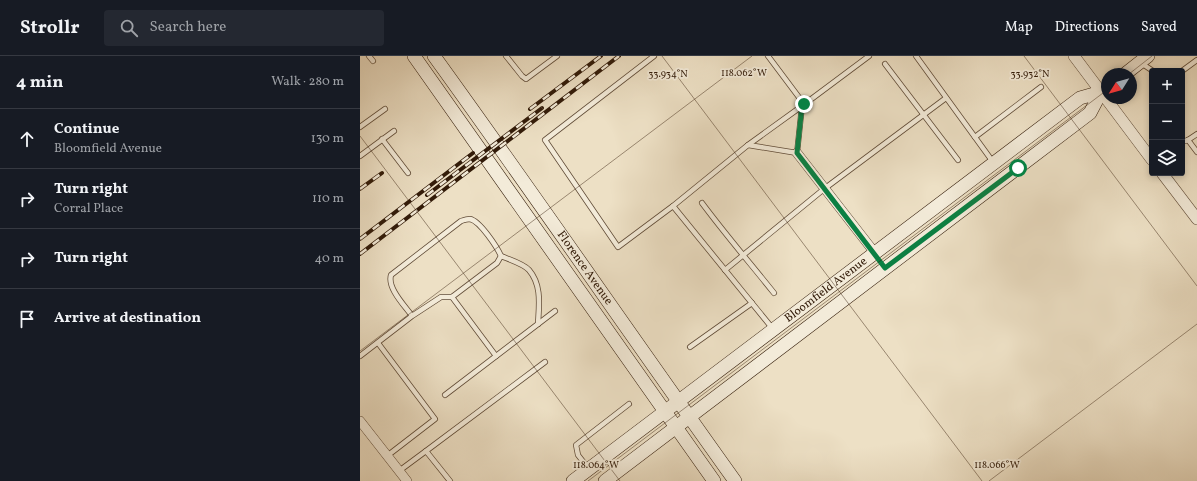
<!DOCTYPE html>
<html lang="en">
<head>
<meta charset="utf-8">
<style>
  body { margin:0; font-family:Vollkorn,serif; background:#242831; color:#f1f3f6 }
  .controls { position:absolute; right:12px; top:12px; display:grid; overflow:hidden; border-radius:4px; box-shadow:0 2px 6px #0003 }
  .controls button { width:36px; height:36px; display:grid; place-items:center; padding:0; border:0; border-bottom:1px solid #363941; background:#171b24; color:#f1f3f6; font:20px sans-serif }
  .compass { position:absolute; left:741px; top:12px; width:36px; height:36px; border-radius:50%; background:#171b24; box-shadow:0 2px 6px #0003; rotate:233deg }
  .stop { position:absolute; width:12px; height:12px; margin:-9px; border:3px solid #0b8043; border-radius:50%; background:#fff }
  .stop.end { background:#0b8043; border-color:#fff; box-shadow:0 1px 4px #0008 }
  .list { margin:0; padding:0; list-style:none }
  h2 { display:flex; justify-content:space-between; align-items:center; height:52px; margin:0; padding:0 16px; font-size:17px }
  h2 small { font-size:13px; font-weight:400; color:#9ea1a6 }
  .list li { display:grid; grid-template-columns:26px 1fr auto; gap:12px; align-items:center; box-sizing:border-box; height:60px; padding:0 16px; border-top:1px solid #363941 }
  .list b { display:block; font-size:15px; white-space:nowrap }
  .list p { margin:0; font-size:13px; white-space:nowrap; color:#9ea1a6 }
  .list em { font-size:13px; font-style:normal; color:#9ea1a6 }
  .icon { flex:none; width:22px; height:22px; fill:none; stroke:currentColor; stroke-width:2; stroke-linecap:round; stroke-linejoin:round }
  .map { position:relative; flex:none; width:837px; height:425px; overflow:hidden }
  header { display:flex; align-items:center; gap:24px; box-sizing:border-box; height:56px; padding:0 20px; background:#171b24; border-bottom:1px solid #363941 }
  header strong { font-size:19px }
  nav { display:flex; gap:22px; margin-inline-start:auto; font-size:14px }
  .search { width:280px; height:36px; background:#242831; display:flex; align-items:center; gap:10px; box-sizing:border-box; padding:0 14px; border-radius:4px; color:#9ea1a6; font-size:15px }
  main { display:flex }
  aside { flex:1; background:#171b24 }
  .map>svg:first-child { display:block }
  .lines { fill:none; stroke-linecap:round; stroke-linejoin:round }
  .service-casing { stroke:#614c38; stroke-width:6 }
  .minor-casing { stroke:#614c38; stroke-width:10 }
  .tertiary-casing { stroke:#614c38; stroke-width:12 }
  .secondary-casing { stroke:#321b09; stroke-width:14 }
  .service { stroke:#f3ebd9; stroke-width:4.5 }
  .minor { stroke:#f3ebd9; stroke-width:9 }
  .tertiary { stroke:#f3ebd9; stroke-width:11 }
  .secondary { stroke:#f3ebd9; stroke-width:13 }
  .rail-casing { stroke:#321b09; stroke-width:4 }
  .rail { stroke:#f3ebd9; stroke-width:2.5; stroke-dasharray:8; stroke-linecap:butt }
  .route { stroke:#0b8043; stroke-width:5 }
  .ticks { fill:none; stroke:#321b09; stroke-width:1; stroke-opacity:0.45 }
  .labels { text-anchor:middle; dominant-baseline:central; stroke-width:3.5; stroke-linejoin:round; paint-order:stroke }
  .street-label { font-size:12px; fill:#321b09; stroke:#f3ebd9 }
  .ticks-label { font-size:10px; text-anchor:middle; fill:#321b09; stroke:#f3ebd9; stroke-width:3.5; stroke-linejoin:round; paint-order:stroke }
</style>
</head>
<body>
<header>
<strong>Strollr</strong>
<div class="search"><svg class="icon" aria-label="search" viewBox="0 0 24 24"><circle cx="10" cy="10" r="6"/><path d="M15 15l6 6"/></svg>Search here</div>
<nav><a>Map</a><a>Directions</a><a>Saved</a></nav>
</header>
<main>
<aside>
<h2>4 min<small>Walk · 280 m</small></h2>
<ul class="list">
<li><svg class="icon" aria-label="ahead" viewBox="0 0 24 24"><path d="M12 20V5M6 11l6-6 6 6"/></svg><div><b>Continue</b><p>Bloomfield Avenue</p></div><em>130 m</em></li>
<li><svg class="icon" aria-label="right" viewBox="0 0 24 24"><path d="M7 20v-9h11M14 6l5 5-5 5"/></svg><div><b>Turn right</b><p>Corral Place</p></div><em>110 m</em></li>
<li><svg class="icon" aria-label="right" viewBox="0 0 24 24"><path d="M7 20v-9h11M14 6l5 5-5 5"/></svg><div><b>Turn right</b></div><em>40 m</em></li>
<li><svg class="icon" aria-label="arrive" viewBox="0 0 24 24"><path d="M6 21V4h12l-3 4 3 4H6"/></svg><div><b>Arrive at destination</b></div></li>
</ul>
</aside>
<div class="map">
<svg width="837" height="425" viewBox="0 0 837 425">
  <rect width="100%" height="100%" fill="#ede0c5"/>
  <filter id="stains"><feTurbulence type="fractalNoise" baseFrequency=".005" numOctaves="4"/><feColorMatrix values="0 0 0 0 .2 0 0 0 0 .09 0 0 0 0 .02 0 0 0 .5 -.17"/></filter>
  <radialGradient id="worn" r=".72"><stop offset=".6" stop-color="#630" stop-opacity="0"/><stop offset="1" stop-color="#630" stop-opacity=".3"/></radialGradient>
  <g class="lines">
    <!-- service casing -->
    <g class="service-casing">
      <g id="service">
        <polyline points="9,0 13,5"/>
        <polyline points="146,0 162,20 166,23 197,0"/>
        <polyline points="294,0 185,84 258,191 313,150 413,273"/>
        <polyline points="408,0 444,48"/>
        <polyline points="556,0 633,106"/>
        <polyline points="781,7 793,15"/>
        <polyline points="525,8 598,104"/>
        <polyline points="822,15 837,4"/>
        <polyline points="0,71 25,53"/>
        <polyline points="615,81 681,31"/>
        <polyline points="22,83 48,117"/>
        <polyline points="828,84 837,96"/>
        <polyline points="822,86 828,84 837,78"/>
        <polyline points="388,89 442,50"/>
        <polyline points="0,100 34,75"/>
        <path d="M342,147C365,178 390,207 414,237"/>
        <polyline points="313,150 388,89 437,97 442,50 509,0"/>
        <path d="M141,200C148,203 164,208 169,214C182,229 179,249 178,268"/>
        <polyline points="365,214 464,133 586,42"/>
        <polyline points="92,241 136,300"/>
        <polyline points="18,287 75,363 27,400"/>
        <polyline points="330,291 392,247"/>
        <path d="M0,300L52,260L81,241H92L137,207L141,200C137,191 120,165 110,163C108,163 104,164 101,165L31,219C27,232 45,250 52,260"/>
        <polyline points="85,339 195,255"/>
        <polyline points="66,395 185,306"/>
        <polyline points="228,412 218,399 216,389 269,348"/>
        <polyline points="39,415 66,395 90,425"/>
      </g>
    </g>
    <!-- minor casing -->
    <g class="minor-casing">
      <g id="minor">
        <polyline points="437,97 515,197"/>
        <polyline points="0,365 47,425"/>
      </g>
    </g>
    <!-- tertiary casing -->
    <g class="tertiary-casing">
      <g id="tertiary">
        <polyline points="714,0 792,104"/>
        <polyline points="802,117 837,163"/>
      </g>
    </g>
    <!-- secondary casing -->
    <g class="secondary-casing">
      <g id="secondary">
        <polyline points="54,0 354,425"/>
        <path id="s1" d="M74,0C176,141 274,284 375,425"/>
        <polyline points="765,18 788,0"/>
        <path id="s2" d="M213,425L720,42L741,36L747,32"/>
        <polyline points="245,425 730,57 741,36"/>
      </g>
    </g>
    <!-- service -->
    <use href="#service" class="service"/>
    <!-- minor -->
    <use href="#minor" class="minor"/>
    <!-- tertiary -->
    <use href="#tertiary" class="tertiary"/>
    <!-- secondary -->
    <use href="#secondary" class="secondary"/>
    <!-- rail casing -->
    <g class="rail-casing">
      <g id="rail">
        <polyline points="170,53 241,0"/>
        <polyline points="0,133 22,117"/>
        <polyline points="67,139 182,52"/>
        <polyline points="0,183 113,97"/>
        <polyline points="0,198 259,0"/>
      </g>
    </g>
    <!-- rail -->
    <use href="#rail" class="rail"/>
  </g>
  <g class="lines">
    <!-- route -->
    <polyline class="route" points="444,48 442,50 437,97 525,212 658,112"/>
  </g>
  <!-- ticks -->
  <path class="ticks" d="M302,0L622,425M664,0L837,230M769,18L792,0M0,80L260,425M0,295L392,0M228,425L747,34M629,425L837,268"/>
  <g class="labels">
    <!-- street labels -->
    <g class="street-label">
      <text stroke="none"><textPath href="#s1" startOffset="260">Florence Avenue</textPath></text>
      <text stroke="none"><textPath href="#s2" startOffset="317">Bloomfield Avenue</textPath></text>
    </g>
  </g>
  <g class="ticks-label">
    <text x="384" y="20">118.062°W</text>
    <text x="308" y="21">33.934°N</text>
    <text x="670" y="21">33.932°N</text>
    <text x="236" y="412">118.064°W</text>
    <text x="637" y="412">118.066°W</text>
  </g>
  <rect width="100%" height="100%" filter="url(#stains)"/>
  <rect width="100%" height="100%" fill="url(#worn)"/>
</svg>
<div class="controls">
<button>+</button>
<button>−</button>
<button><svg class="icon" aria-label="layers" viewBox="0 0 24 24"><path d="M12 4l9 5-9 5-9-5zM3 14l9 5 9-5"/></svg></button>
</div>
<svg class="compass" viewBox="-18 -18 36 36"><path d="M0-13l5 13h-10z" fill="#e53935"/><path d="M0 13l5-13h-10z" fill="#9ea1a6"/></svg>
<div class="stop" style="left:658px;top:112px"></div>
<div class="stop end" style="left:444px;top:48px"></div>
</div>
</main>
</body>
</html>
